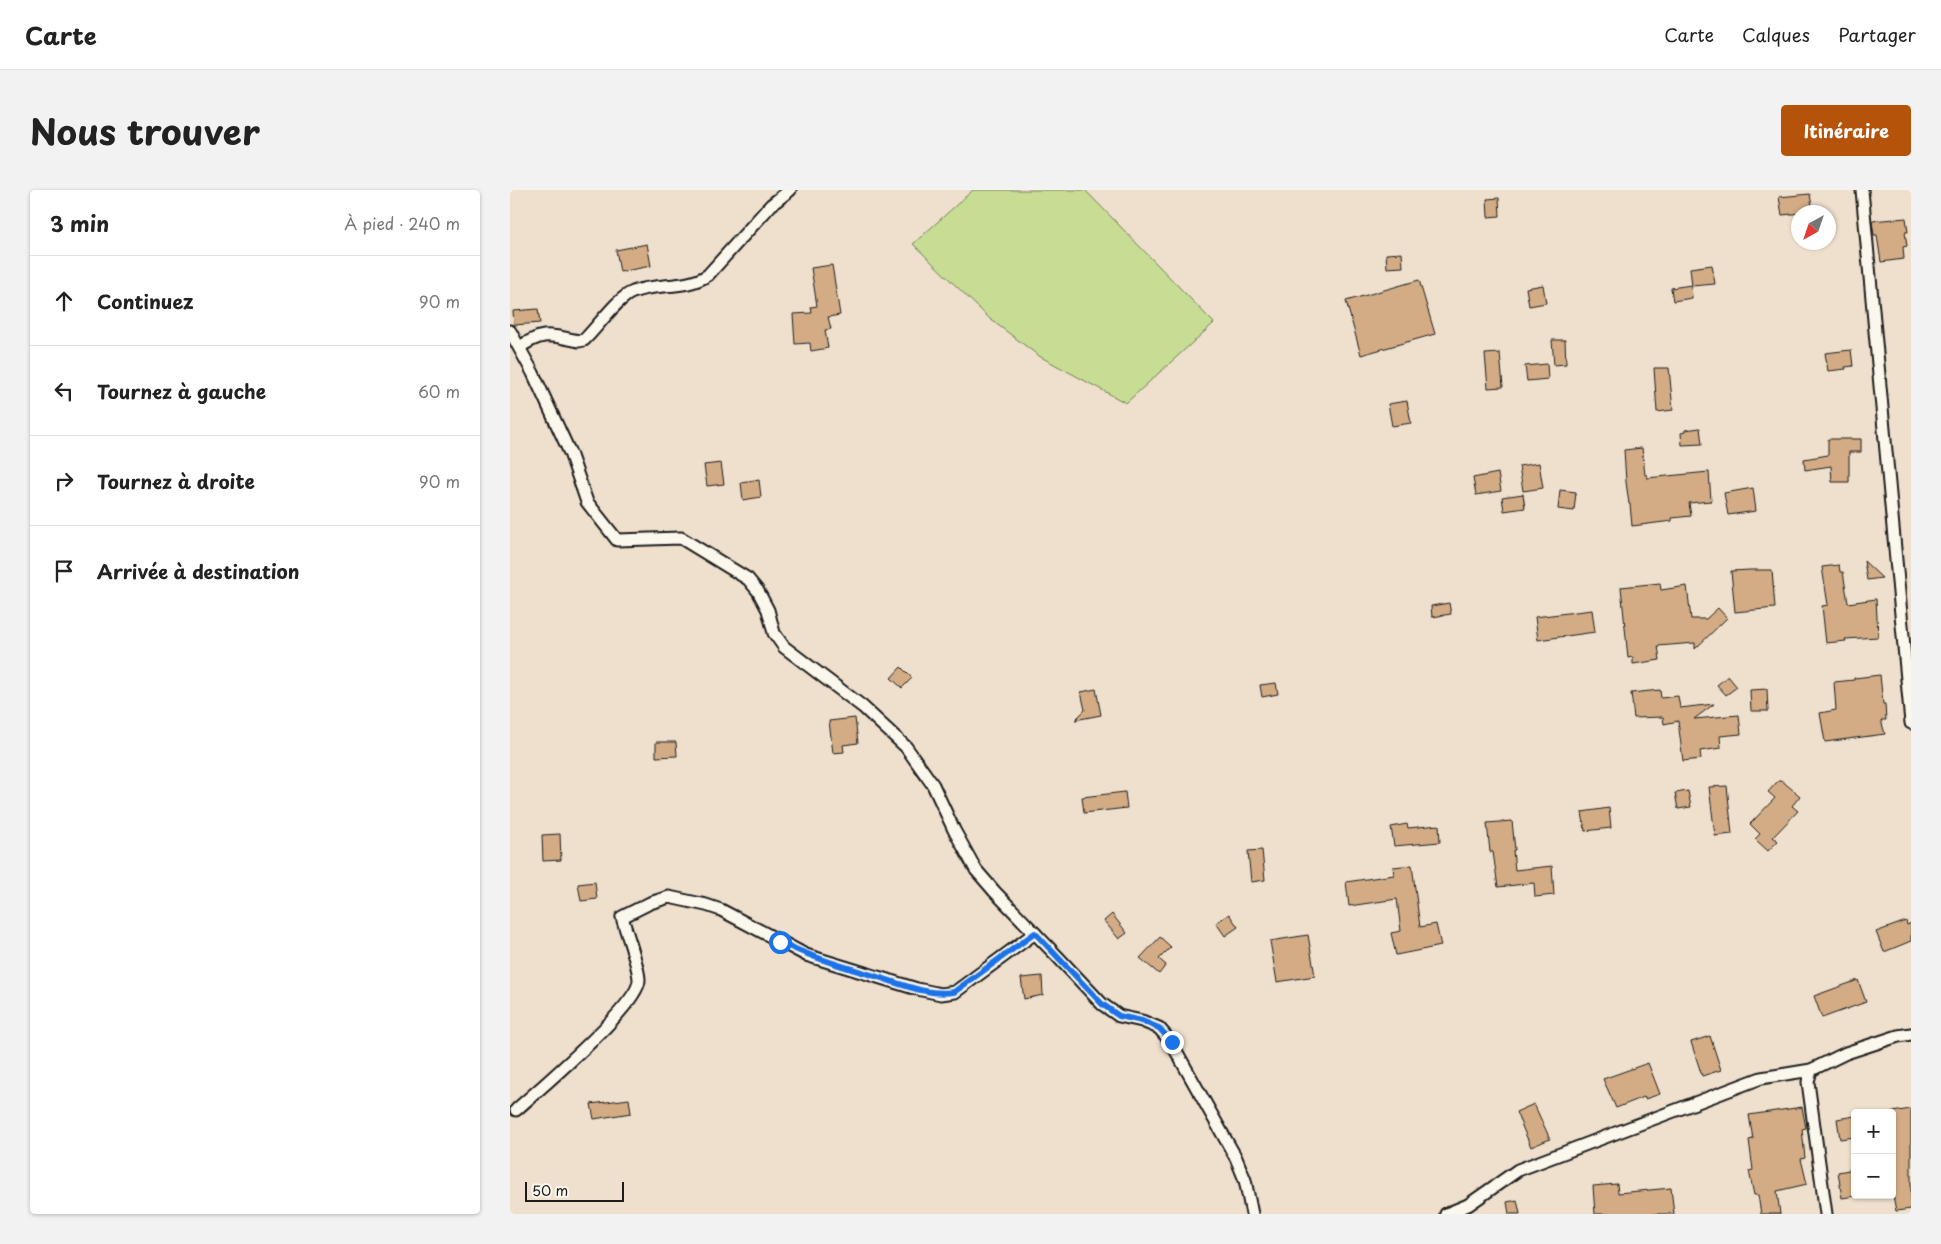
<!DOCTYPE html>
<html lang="fr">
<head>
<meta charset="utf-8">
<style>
  body { margin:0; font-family:"Playpen Sans",sans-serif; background:#f2f2f2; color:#222 }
  .controls { position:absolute; right:15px; bottom:15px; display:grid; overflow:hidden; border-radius:5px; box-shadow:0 1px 4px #0004 }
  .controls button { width:45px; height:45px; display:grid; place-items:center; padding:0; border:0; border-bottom:1px solid #e0e0e0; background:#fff; color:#222; font:25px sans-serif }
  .compass { position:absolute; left:1281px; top:15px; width:45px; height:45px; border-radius:50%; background:#fff; box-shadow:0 1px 4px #0004; rotate:220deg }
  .scale { position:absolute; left:15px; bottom:12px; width:99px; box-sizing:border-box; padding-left:5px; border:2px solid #1c1c1c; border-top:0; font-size:14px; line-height:18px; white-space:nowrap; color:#1c1c1c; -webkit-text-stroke:4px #fbf7ec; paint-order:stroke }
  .stop { position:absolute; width:15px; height:15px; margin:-11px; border:4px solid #1a73e8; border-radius:50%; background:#fff }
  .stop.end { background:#1a73e8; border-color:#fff; box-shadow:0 1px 5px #0008 }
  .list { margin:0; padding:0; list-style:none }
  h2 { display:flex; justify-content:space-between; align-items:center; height:65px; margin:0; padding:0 20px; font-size:21px }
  h2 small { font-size:16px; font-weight:400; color:#767676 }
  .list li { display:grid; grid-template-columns:32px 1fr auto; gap:15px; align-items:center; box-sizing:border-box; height:90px; padding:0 20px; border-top:1px solid #e0e0e0 }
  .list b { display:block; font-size:19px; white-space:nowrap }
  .list em { font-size:16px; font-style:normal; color:#767676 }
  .icon { flex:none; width:28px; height:28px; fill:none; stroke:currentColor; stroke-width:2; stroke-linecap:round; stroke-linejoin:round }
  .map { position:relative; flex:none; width:1401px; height:1024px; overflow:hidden; border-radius:5px }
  header { display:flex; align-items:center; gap:30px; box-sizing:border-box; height:70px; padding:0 25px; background:#fff; border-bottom:1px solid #e0e0e0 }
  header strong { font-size:24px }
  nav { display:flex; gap:28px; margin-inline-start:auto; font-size:18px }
  .intro { display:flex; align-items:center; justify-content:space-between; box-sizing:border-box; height:120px; padding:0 30px }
  h1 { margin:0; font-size:35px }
  .button { padding:12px 22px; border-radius:5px; background:#b45309; color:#fff; font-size:18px; font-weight:700 }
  main { display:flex; gap:30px; padding:0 30px }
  aside { flex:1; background:#fff; border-radius:5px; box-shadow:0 1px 4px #0004 }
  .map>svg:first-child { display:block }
  .green { fill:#c6dd93; stroke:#717c58 }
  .building { fill:#d3ac85; stroke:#1c1c1c }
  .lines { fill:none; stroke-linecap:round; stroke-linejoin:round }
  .street-casing { stroke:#1c1c1c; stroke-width:15 }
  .street { stroke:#fbf7ec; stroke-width:11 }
  .route { stroke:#1a73e8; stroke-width:6 }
</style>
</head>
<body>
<header>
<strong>Carte</strong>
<nav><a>Carte</a><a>Calques</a><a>Partager</a></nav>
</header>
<div class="intro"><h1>Nous trouver</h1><a class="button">Itinéraire</a></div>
<main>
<aside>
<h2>3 min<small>À pied · 240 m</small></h2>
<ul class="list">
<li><svg class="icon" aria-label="ahead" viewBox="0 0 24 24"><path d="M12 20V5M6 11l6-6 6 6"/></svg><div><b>Continuez</b></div><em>90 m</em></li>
<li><svg class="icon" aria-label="left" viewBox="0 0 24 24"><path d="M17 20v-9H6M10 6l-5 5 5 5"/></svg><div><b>Tournez à gauche</b></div><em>60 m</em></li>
<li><svg class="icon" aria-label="right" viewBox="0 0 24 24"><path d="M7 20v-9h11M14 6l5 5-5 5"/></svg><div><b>Tournez à droite</b></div><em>90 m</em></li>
<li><svg class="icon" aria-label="arrive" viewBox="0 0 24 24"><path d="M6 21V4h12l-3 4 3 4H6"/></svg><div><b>Arrivée à destination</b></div></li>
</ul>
</aside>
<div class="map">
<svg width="1401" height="1024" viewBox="0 0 1401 1024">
  <rect width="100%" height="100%" fill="#efe0cd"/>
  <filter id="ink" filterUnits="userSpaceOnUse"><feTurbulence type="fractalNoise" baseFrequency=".02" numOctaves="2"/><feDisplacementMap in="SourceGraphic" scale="10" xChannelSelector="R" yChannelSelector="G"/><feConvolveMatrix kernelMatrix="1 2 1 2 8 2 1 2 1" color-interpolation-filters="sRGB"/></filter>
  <g filter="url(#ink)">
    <!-- green -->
    <polygon class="green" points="463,0 575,0 704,133 616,213 529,166 480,129 403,54"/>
    <!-- building -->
    <g class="building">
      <polygon points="1300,4 1303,22 1272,25 1269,7"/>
      <polygon points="989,8 990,26 978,27 977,9"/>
      <polygon points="1396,28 1398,42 1395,42 1397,56 1393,57 1394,69 1371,72 1367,45 1364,45 1362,31"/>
      <polygon points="137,54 141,76 110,82 106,60"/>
      <polygon points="892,63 893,77 877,78 876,64"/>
      <polygon points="322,75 330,125 318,127 321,139 315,140 318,158 301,161 300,153 285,154 283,124 302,123 301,117 307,116 301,78"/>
      <polygon points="1202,75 1205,94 1182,96 1180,78"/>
      <polygon points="909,90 925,144 851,165 836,111"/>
      <polygon points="1033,95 1036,113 1019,116 1016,98"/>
      <polygon points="1181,95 1182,108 1163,111 1161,98"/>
      <polygon points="28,119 30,133 4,135 3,121"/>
      <polygon points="1042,150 1055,150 1056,174 1044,175"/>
      <polygon points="1341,160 1343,176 1335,177 1336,179 1318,181 1315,163"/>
      <polygon points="990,163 993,197 978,198 975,164"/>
      <polygon points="1037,174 1038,189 1017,191 1015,176"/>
      <polygon points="1144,178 1159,178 1163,220 1147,222"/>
      <polygon points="897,211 901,233 882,236 878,214"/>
      <polygon points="1190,238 1192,254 1172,255 1171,243 1175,242 1175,240"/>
      <polygon points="1318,249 1351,249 1351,262 1339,262 1339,292 1322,292 1321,276 1295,280 1294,269 1318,265"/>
      <polygon points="1132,258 1135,285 1137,285 1137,288 1199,282 1201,311 1179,313 1181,326 1162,328 1162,331 1122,336 1120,314 1119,314 1116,292 1114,260"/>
      <polygon points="211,273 214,294 197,296 194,275"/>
      <polygon points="1029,273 1033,298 1013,301 1009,276"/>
      <polygon points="988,283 991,301 966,305 963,288"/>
      <polygon points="249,290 251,307 233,310 231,293"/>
      <polygon points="1243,298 1246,321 1218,325 1214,303"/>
      <polygon points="1050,300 1066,302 1064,321 1048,319"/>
      <polygon points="1013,304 1015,318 994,321 992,307"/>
      <polygon points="1354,371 1372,388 1357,390"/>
      <polygon points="1329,375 1330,382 1333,382 1338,413 1366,409 1368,447 1335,449 1336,451 1316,453 1312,416 1318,415 1312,377"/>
      <polygon points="1240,380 1262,380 1265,418 1225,422 1221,381"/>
      <polygon points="1150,393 1151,400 1177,396 1181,429 1196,429 1208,418 1217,428 1185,459 1185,453 1148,456 1150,470 1123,474 1123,467 1118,468 1111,397"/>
      <polygon points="939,413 941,424 922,427 921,416"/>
      <polygon points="1082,420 1085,442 1028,450 1025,427"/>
      <polygon points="391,477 402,488 392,498 381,488"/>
      <polygon points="1370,485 1373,514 1375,514 1376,530 1371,530 1375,544 1315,552 1310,523 1326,520 1324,492 1344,490 1344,488"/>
      <polygon points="1218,486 1227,497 1216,505 1207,495"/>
      <polygon points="766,493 768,504 752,507 750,495"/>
      <polygon points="586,499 591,525 565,530 575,520 571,502"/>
      <polygon points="1257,499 1258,521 1241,521 1240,500"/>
      <polygon points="1150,500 1151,508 1168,506 1170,518 1204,514 1184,529 1229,525 1231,544 1210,546 1211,558 1190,561 1191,569 1173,571 1168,531 1154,534 1153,527 1124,528 1121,503"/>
      <polygon points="345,528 348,553 333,555 334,562 323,563 319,531"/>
      <polygon points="146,552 166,552 167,566 146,567"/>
      <polygon points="1271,590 1290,606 1282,616 1288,621 1263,647 1268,651 1258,661 1245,649 1250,644 1240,634 1265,608 1258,602 1267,592"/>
      <polygon points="1217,596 1222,644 1205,646 1199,597"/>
      <polygon points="1178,601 1181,617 1168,619 1165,603"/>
      <polygon points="615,602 617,618 574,623 572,607"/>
      <polygon points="1099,618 1101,638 1075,641 1072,622"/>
      <polygon points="1002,631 1005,660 1003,660 1005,680 1042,676 1044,705 1025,707 1024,693 988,697 983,662 980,662 977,633"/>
      <polygon points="897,634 898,638 929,635 930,652 884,656 881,637"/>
      <polygon points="50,644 51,670 33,671 32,645"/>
      <polygon points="752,660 755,690 741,692 738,661"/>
      <polygon points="902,675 910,737 926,734 931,756 886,765 881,743 891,741 887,709 839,716 836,692 884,685 883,677"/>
      <polygon points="85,692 87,709 71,711 68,694"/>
      <polygon points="602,724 617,743 609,749 594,731"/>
      <polygon points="719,724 728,737 715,746 706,733"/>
      <polygon points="1396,731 1397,735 1401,733 1401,751 1374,762 1366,742"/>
      <polygon points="798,745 805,786 767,792 760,751"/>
      <polygon points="650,747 661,757 649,769 656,775 649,784 630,768"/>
      <polygon points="532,786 533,805 514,809 511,788"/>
      <polygon points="1348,790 1356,812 1312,828 1304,806"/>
      <polygon points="1200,846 1211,880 1192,886 1181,852"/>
      <polygon points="1138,873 1150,904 1135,909 1134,907 1106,918 1093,889"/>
      <polygon points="119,909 121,923 84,929 81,914"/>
      <polygon points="1024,914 1040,949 1021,957 1006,922"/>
      <polygon points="1292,917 1296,938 1292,939 1295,968 1291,969 1297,994 1267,1001 1270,1024 1251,1024 1248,1005 1244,1005 1239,981 1243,980 1239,950 1243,949 1239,925"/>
      <polygon points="1401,919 1401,1019 1386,1021 1382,1000 1382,922"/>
      <polygon points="1345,926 1345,947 1330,949 1327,929"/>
      <polygon points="1345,979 1345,1006 1332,1008 1328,982"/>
      <polygon points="1107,994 1108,1003 1161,998 1164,1024 1085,1024 1083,996"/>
      <polygon points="1007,1010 1010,1024 999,1024 997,1012"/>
    </g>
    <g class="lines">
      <!-- street casing -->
      <g class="street-casing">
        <g id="street">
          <polyline points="1352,0 1401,533"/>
          <polyline points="0,141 23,183 60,263 77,312 107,350 171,348 238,389 248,401 258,420 264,443 274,457 353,517 396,557 423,595 444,640 466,680 485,702 546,765 592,814 609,826 632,831 649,838 661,852 726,968 735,990 742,1024"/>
          <path d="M10,157C35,140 41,146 69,151L74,150C87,138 108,107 123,102C148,92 175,100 198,85L261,15L280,0"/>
          <polyline points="1301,880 1298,892 1316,1024"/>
          <path d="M6,920C28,900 129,815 129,790C129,776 116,742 112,727L140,713L159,707L196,715L211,720L296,765L407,799L431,804L445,802L525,743"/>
          <polyline points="936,1024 958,1015 1008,980 1251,888 1301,880 1336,863 1388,846 1401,844"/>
        </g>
      </g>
      <!-- street -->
      <use href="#street" class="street"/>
    </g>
  </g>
  <g class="lines" filter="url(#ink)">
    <!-- route -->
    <path class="route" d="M270,752C300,767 332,776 365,786C391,794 418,806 444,802L525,743L592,814L609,826L632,831L649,838L662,852"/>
  </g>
</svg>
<div class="controls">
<button>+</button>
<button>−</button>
</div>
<svg class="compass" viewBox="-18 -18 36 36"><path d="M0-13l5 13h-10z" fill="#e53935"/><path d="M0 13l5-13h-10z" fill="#767676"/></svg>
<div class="scale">50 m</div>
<div class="stop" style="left:270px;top:752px"></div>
<div class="stop end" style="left:662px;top:852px"></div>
</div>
</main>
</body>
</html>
